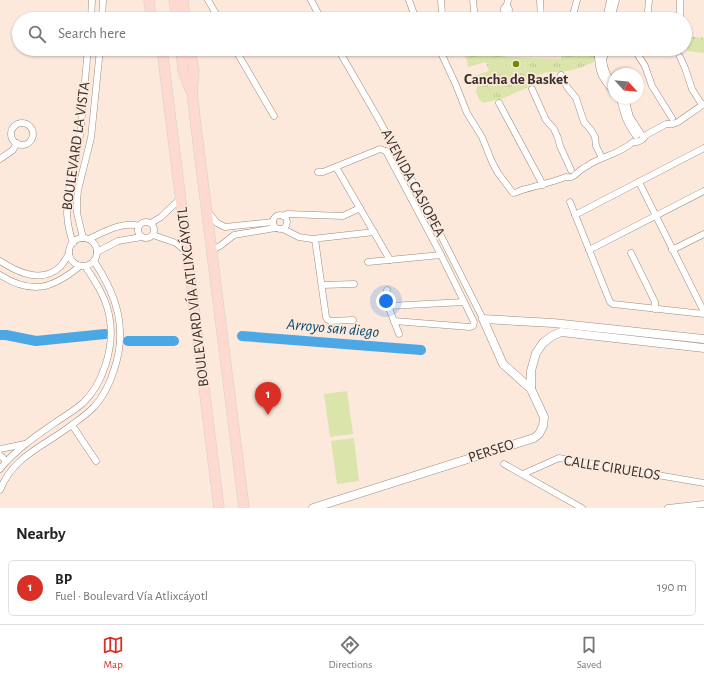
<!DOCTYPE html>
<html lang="en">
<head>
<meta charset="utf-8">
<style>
  body { margin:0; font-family:"Alegreya Sans",sans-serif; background:#f2f2f2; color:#222 }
  .compass { position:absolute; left:608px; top:68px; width:36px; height:36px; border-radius:50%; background:#fff; box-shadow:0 1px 3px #0004; rotate:116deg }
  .you { position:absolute; left:386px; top:301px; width:14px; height:14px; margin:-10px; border:3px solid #fff; border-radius:50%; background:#1a73e8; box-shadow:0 0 0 6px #1a73e833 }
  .badge { display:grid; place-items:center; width:26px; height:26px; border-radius:50%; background:#d93025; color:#fff; font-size:13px; font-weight:700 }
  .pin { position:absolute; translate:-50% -33px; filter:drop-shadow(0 1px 2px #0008) }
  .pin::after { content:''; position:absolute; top:21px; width:14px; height:12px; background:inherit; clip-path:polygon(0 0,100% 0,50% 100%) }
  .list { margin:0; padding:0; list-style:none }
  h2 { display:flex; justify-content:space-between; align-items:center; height:52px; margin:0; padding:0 16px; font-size:17px }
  h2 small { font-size:13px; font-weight:400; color:#767676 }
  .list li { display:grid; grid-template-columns:26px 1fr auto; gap:12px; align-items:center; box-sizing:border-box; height:56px; margin:0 8px 8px; padding:0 8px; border:1px solid #e0e0e0; border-radius:6px }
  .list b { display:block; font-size:15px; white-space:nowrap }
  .list p { margin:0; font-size:13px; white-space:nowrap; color:#767676 }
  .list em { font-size:13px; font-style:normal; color:#767676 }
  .icon { flex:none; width:22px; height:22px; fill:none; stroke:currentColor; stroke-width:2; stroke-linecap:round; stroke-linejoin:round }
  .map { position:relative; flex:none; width:704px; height:508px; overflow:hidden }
  .search { position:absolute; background:#fff; box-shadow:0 1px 3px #0004; left:12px; right:12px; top:12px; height:44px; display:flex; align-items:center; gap:10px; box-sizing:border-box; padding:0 14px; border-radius:22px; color:#767676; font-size:15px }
  .sheet { height:116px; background:#fff }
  nav { display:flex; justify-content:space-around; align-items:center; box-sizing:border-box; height:56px; border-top:1px solid #e0e0e0; background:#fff; font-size:11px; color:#767676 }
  nav a { display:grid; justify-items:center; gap:2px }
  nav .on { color:#d93025 }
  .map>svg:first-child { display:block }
  .grass { fill:url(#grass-tufts) }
  .garden { fill:url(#garden-dots) }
  .pitch { fill:#dbe5ab }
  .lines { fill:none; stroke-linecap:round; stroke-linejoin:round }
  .river { stroke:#4ca8e5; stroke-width:10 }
  .minor-casing { stroke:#9c8b7f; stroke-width:7 }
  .tertiary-casing { stroke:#9c8b7f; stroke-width:9 }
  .primary-casing { stroke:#d3d1d0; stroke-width:11 }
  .minor { stroke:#fff; stroke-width:6 }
  .tertiary { stroke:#fff; stroke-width:8 }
  .primary { stroke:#fed9d0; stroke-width:10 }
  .poi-dot { fill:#718a00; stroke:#fce9dc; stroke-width:1.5 }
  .labels { text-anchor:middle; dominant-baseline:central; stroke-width:3.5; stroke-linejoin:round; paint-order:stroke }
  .poi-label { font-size:15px; font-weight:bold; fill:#362f2a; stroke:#fce9dc }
  .street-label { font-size:15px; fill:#362f2a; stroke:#fce9dc }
  .water-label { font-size:16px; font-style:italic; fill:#004c74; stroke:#fce9dc }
</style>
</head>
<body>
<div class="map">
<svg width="704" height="508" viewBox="0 0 704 508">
  <defs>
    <pattern id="grass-tufts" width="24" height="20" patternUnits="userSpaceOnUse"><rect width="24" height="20" fill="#dbe5ab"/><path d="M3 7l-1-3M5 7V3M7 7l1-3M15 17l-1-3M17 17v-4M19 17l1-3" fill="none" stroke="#bdc593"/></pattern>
    <pattern id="garden-dots" width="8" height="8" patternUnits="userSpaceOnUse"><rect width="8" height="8" fill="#dbe5ab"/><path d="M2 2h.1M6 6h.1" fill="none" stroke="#bdc593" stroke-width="1.8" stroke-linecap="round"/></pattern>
  </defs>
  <rect width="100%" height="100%" fill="#fce9dc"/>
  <!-- grass -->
  <path class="grass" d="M483,49H489L493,54L507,57V70L524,71L526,58L561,59V55L568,52L572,49H595L594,62C586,65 576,70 567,71C550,74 548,69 531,79L529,87L501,99L483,103L479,99L476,92L477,86L471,77L489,71L486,62L468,67L467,59L460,51C466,52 470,56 476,56L477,50Z"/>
  <!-- garden -->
  <polygon class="garden" points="685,36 704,38 704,42 688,40 687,46 685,45"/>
  <!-- pitch -->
  <g class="pitch">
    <polygon points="688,40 704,42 704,53 687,51"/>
    <polygon points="507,57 526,58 524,71 506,70"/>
    <polygon points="347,391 353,434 330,437 324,394"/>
    <polygon points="354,438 359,481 337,484 331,441"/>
  </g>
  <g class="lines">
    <!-- river -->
    <g class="river">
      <polyline points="0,335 6,335 36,341 105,334"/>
      <polyline points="242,336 421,350"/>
      <polyline points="128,341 174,341"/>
    </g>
    <!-- minor casing -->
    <g class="minor-casing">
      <g id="minor">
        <polyline points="208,0 219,19"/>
        <polyline points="311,0 321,19"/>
        <polyline points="409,0 414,14 420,19"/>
        <polyline points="473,0 474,10 473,19"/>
        <polyline points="540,0 541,19"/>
        <polyline points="507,5 509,9 508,19"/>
        <polyline points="91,19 92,0"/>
        <polyline points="102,19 103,0"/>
        <polyline points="439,19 442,14 441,0"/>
        <polyline points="504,19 504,8 507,5 508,0"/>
        <polyline points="572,19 577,0"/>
        <polyline points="606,19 610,0"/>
        <polyline points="611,19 616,0"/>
        <polyline points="646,19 648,11 649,0"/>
        <polyline points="680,19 680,0"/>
        <polyline points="235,49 274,116"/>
        <polyline points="338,49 378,118 426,206 483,319"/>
        <polyline points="600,49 598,55 598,58 601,59 604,57 607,49"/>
        <path d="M442,55L456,85L467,113L482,137L492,162L498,173L513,193C518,193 518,191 522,190C537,186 552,182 566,177C574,179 577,172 582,169C585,167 588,166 590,164C604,156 621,153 633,142C639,143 643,140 646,135L666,124H673L678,122L704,104"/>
        <polyline points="638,55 645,66 652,86 672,118"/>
        <polyline points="680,57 685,68 692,89 702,105"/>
        <path d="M598,58C599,74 603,80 614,92"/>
        <path d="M603,59C604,70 607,77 614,85"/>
        <polyline points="561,75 567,87 576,98 584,122 591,130 595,137 596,146 602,158"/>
        <polyline points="532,89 546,120 554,129 558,138 560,146 571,170"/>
        <path d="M619,98C622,103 622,108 624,113C626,122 631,129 636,136"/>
        <polyline points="625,98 630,117 641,134"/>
        <polyline points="499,103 543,185"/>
        <circle cx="22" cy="134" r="11"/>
        <polyline points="0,159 13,150 17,143"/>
        <polyline points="336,167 390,260"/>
        <polyline points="318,172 323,172 380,149 386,151 441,255 474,322 473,326 470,327 394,321"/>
        <polyline points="639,182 704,312"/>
        <polyline points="570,202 610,302 613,304 704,314"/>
        <polyline points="208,212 217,223 225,227 273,222"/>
        <circle cx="280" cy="222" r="7"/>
        <polyline points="575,215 704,148"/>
        <polyline points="283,216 287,214 343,216 360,208"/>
        <circle cx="146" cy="230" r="8"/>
        <polyline points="151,223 161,217 181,198"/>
        <polyline points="283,229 299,237 312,239 374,232"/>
        <polyline points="153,235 176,243 187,252"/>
        <polyline points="83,238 77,213 77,201 78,190 91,138 100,49"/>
        <circle cx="83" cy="252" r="14"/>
        <path d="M89,239C104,232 122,221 139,226"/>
        <polyline points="315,239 326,317 327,319 330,321 353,320"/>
        <path d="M73,243C58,202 75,175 80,135C83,106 85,78 88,49"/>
        <polyline points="211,250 220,246 234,235 275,228"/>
        <polyline points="589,250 704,191"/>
        <polyline points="672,250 704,234"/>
        <polyline points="97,252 118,241 142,237"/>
        <polyline points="631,253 655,302 655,309"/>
        <path d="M0,261C17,272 41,284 60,267C63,264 66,258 69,254"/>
        <polyline points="368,262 441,255"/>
        <path d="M0,275C32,295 52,289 80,266"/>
        <polyline points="322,285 354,284"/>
        <polyline points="387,290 385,298 399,334"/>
        <polyline points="389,306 464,302"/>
        <polyline points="72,425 96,461"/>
        <polyline points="0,449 25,444"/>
        <polyline points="0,455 6,461"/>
        <polyline points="504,464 582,508"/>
        <path d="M0,469C15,450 36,436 56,422C65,416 75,410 83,403C103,384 114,348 110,321C108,301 96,282 85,266"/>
        <polyline points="523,474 559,458 704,483"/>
        <path d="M0,490C14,455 45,446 73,424C80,419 88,413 94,407C103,397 110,383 114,370C128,329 117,296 94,261"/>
        <polyline points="668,508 704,504"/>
      </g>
    </g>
    <!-- tertiary casing -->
    <g class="tertiary-casing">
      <g id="tertiary">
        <polyline points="531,389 531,371 536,353 543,343 552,336 561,332 704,348"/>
        <polyline points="313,508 534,438 539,434 543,426 544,417 531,389 503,364 483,319 553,323 704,339"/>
      </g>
    </g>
    <!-- primary casing -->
    <g class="primary-casing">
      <g id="primary">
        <polyline points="149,0 151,19"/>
        <polyline points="174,0 177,19"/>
        <polyline points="183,0 185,19"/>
        <polyline points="162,49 219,508"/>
        <polyline points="181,49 183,70 190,89"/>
        <polyline points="190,49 194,71 192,92 196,126 244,508"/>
      </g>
    </g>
    <!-- minor -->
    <use href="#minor" class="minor"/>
    <!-- tertiary -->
    <use href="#tertiary" class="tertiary"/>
    <!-- primary -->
    <use href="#primary" class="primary"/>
  </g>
  <!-- markers -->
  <circle class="poi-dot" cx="516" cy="64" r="4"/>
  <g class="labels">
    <!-- poi labels -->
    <g class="poi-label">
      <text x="516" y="79">Cancha de Basket</text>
    </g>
    <!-- street labels -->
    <g class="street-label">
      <text transform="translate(76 146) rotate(-82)">BOULEVARD LA VISTA</text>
      <text transform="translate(413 183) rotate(62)">AVENIDA CASIOPEA</text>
      <text transform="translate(193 297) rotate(-97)">BOULEVARD VÍA ATLIXCÁYOTL</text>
      <text transform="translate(491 451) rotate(-18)">PERSEO</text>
      <text transform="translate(612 468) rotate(9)">CALLE CIRUELOS</text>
    </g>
    <!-- water labels -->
    <g class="water-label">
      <text transform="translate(333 328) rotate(5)">Arroyo san diego</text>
    </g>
  </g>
</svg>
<svg class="compass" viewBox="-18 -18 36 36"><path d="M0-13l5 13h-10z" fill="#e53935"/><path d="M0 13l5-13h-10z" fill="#767676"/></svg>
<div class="you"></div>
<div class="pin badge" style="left:268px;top:415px">1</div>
<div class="search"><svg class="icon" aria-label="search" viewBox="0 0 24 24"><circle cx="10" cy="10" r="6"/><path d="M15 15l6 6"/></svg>Search here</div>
</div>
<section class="sheet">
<h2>Nearby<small></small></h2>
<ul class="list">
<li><span class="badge">1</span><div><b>BP</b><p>Fuel · Boulevard Vía Atlixcáyotl</p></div><em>190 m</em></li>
</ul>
</section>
<nav>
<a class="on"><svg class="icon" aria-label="map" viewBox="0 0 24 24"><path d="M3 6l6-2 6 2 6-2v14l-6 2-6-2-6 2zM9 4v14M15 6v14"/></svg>Map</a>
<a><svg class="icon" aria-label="directions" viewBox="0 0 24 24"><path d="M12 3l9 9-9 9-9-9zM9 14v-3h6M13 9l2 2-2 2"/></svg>Directions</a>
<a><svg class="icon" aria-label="saved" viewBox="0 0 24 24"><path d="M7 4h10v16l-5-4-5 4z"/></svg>Saved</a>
</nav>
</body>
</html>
